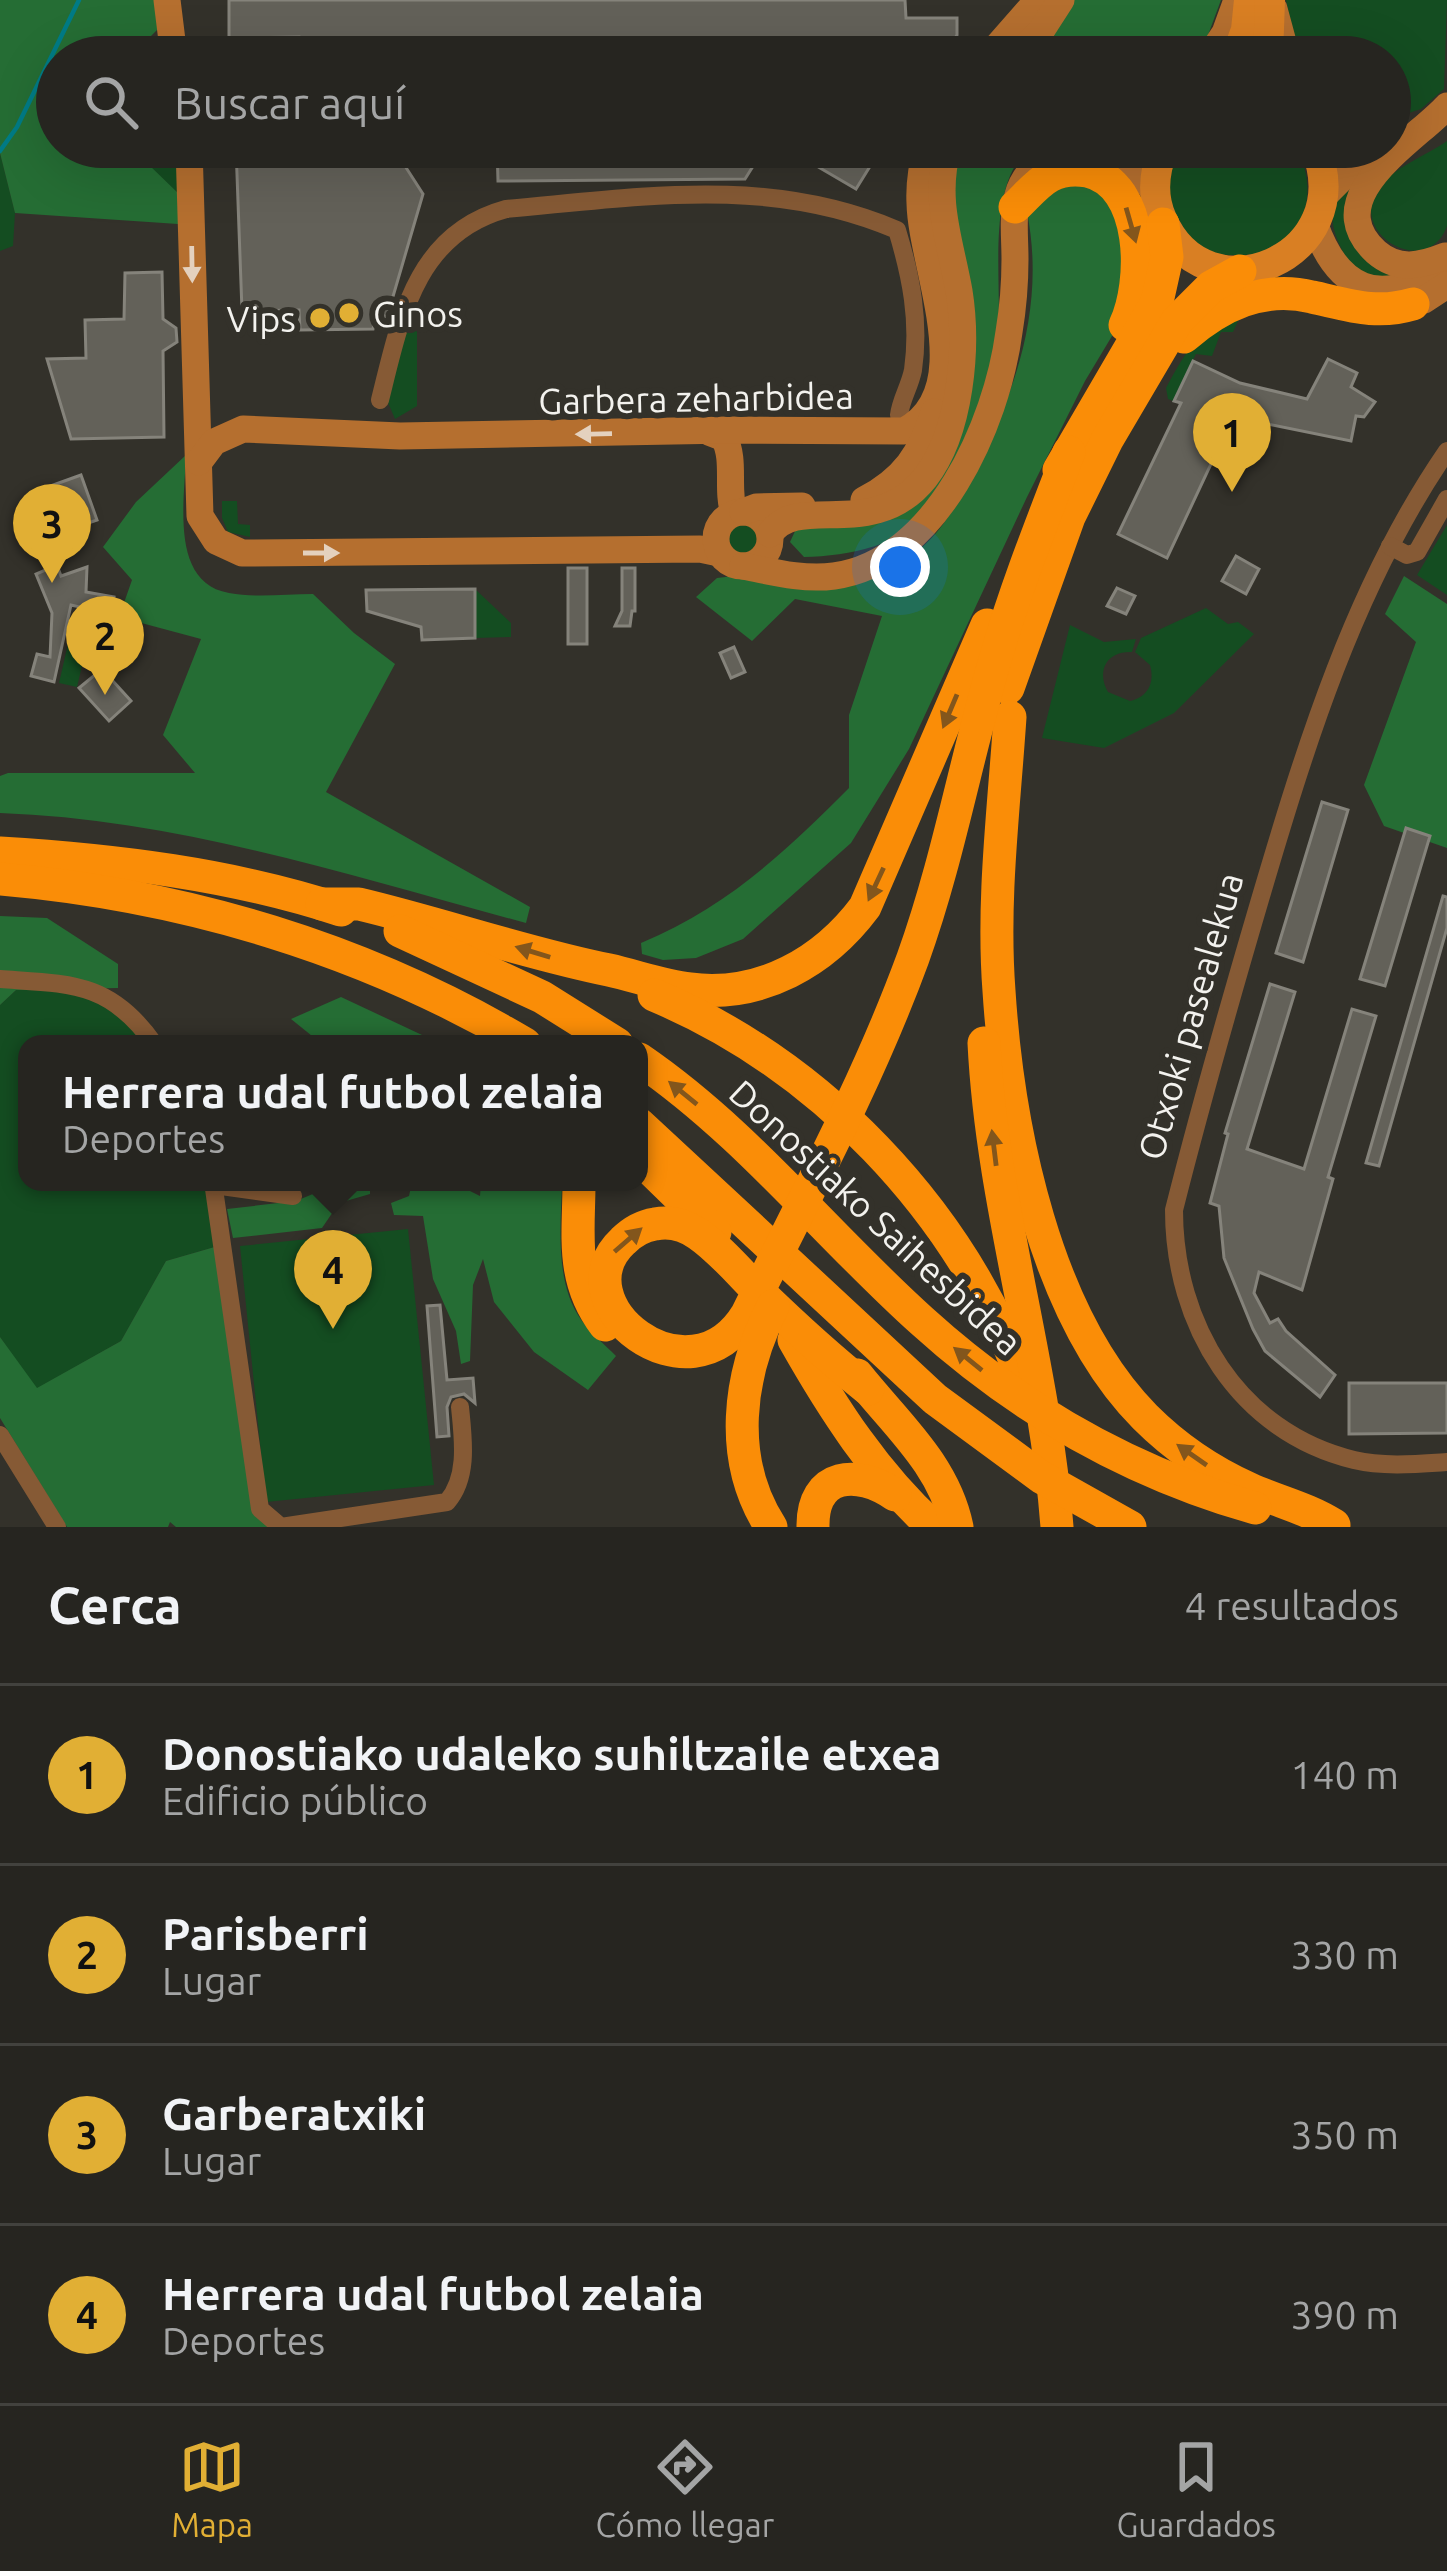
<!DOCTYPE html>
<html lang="es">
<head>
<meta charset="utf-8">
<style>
  body { margin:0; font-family:Ubuntu,sans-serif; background:#32312d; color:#f1f3f6 }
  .you { position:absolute; left:900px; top:567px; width:42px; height:42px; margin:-30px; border:9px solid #fff; border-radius:50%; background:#1a73e8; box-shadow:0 0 0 18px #1a73e833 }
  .badge { display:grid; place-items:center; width:78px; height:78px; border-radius:50%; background:#e1af34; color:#111; font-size:39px; font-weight:700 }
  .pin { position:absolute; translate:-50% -99px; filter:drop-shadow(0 3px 6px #0008) }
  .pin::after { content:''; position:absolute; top:63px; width:42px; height:36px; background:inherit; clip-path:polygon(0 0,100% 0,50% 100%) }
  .popup { position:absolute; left:18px; top:1035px; width:630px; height:156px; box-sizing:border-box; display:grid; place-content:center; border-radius:24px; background:#262520; filter:drop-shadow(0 3px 9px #0005); font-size:39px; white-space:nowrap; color:#a4a5a5 }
  .popup b { font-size:45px; color:#f1f3f6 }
  .popup::after { content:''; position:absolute; left:50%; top:100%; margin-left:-24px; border:24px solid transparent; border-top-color:#262520 }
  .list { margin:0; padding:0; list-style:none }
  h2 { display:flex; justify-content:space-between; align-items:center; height:156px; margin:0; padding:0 48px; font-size:51px }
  h2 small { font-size:39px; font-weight:400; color:#a4a5a5 }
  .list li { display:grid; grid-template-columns:78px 1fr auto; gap:36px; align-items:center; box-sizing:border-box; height:180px; padding:0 48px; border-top:3px solid #42423e }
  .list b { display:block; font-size:45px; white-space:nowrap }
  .list p { margin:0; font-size:39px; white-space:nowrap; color:#a4a5a5 }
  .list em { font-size:39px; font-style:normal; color:#a4a5a5 }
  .icon { flex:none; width:66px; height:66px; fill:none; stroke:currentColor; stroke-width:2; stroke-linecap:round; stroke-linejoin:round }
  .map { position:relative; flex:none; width:1447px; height:1527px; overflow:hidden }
  .search { position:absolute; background:#262520; box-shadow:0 12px 48px #0002; left:36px; right:36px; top:36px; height:132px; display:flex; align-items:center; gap:30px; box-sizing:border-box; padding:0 42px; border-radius:66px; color:#a4a5a5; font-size:45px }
  .sheet { height:876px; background:#262520 }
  nav { display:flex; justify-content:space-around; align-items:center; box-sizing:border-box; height:168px; border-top:3px solid #42423e; background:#262520; font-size:33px; color:#a4a5a5 }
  nav a { display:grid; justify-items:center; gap:6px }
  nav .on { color:#e1af34 }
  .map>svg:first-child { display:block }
  .green { fill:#144d21 }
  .forest { fill:#256d34 }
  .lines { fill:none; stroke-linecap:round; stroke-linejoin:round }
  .stream { stroke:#007b85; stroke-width:4.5 }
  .building { fill:#636159; stroke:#85837b; stroke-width:3 }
  .street { stroke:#865a35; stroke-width:18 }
  .secondary { stroke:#b56f2f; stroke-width:27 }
  .primary { stroke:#d97f23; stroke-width:30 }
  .highway { stroke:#fa8d07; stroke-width:33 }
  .oneway { fill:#83561c }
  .oneway2 { fill:#e4d1be }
  .poi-dot { fill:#e1af34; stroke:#33312a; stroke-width:4.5 }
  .labels { text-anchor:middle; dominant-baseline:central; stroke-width:12; stroke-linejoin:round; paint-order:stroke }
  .poi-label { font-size:36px; fill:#f3f2ee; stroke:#33312a; text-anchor:start }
  .street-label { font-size:36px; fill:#f3f2ee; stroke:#33312a }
</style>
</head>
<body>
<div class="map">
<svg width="1447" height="1527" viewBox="0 0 1447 1527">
  <rect width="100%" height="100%" fill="#33312a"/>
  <!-- green -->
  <g class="green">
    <polygon points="1286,0 1447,0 1444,89 1421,109 1390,119 1390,57 1297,57"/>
    <path d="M1447,141C1447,162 1447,207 1447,226C1428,280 1347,235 1378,189C1393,167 1426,156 1447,141Z"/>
    <polygon points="142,147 175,147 179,194 148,165"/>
    <path d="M1182,147H1296C1325,201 1297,258 1234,255C1220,255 1210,254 1198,246C1189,239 1183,227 1177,216C1163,194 1167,168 1182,147Z"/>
    <polygon points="0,153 15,213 13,246 0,251"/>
    <path d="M1365,168L1352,198L1405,273L1384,278L1354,272C1327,224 1320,208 1365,168Z"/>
    <polygon points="414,305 429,312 417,313 417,406 395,419 386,398"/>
    <path d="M1240,317L1233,332H1221L1212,356L1196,354L1173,401L1168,399L1166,388C1188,348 1195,333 1240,317Z"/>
    <polygon points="222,501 237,501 238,524 250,525 250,537 228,532 222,518"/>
    <circle cx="743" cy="539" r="14"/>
    <polygon points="1447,525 1447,595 1417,575"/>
    <polygon points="475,589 511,623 511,637 475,638"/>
    <path d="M1206,608L1228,624L1238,622L1254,634L1174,713L1104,748L1042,738L1070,625L1104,642L1136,639L1132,652C1107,651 1096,670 1108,692L1130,701C1148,697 1155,683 1150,665L1135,652L1141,638Z"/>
    <polygon points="68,644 86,649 77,687 59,683"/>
    <polygon points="75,989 118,1013 144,1044 27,1044 27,1182 210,1182 218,1246 166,1261 121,1341 36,1389 0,1337 0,1005 16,990"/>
    <polygon points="408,1229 434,1485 266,1502 240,1246"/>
  </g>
  <!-- forest -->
  <g class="forest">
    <polygon points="0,0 161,0 163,24 145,42 140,57 57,57 57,147 142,147 149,165 179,194 178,224 15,213 0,153"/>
    <polygon points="1074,0 1221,0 1204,46 1191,57 1032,57"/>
    <path d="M967,147H1031C982,186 1005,292 997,350C993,379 978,409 966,436C957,457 949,485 936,504C907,545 851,556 804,557L790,542L796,529L920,485L947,183Z"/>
    <path d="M1101,181L1129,247L1118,326L1085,381L1027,497L909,749L851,843L743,939L696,958L663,960L642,954L641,943C727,907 784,853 849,788V715L882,616L795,599L752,641L696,597L717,578L734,576C785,578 851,592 897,565C939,541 955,508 976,467C1018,387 1045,303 1027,212L1042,186Z"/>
    <path d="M186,455C185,498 169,583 229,593C255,598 286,594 313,594L354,633L395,664L326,792L530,907L526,923C355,877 178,819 0,813V776L8,773H195L163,735L201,639L119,617L132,580L103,547L136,502Z"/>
    <polygon points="1404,576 1447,604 1447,848 1384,826 1364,785 1416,642 1385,614"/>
    <polygon points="0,916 47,918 118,964 118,988 16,990 0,1005"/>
    <polygon points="341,997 437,1042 441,1044 322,1044 291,1019"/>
    <polygon points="319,1182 370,1182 370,1194 339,1203 322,1228 233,1238 227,1209 296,1201 320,1191"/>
    <path d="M412,1182H452L480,1196L481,1182H562C561,1226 554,1283 582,1321C592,1334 605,1345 616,1356L588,1390L534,1352L494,1302L483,1259L473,1285L470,1361L461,1364L456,1331L433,1279L423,1216L394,1215L391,1203L409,1196Z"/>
    <polygon points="218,1246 268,1527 176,1527 170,1522 168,1527 67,1527 0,1418 0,1337 37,1388 121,1341 166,1261"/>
  </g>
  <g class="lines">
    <!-- stream -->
    <polyline class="stream" points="0,151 17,127 79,0"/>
  </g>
  <!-- building -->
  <g class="building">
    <polygon points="229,0 905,0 906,18 957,18 957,35 942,57 300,57 299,37 229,38"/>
    <polygon points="236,147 415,147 405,166 423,194 387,317 376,313 373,329 300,330 299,310 242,311"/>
    <polygon points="497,147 765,147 745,179 498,181"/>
    <polygon points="809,147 882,147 856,189 808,161"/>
    <polygon points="162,272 163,319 176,328 177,342 163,351 164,437 71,439 47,359 86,358 85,320 124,319 125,273"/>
    <polygon points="1328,359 1357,373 1351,387 1375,402 1364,417 1356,416 1351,441 1233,417 1167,558 1118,534 1181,403 1174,401 1193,361 1240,383 1307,399"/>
    <polygon points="81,475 97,520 53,535 54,539 43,543 37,527 42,526 31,493"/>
    <polygon points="1236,556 1259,569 1246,594 1222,581"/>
    <polygon points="57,565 61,576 87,567 86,592 114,597 111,614 71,605 54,682 31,676 37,654 50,657 52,613 36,574"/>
    <rect x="568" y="568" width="19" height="76"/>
    <polygon points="622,568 635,568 635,611 632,611 630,626 615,626 622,611"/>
    <polygon points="1117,588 1135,596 1126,614 1107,606"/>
    <polygon points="475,589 475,638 422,640 421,627 367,611 366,590"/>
    <polygon points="734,647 745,672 731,678 720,653"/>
    <polygon points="102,669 131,701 109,721 79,688"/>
    <polygon points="1322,802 1348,810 1303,962 1276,953"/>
    <polygon points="1406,828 1430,836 1385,986 1360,979"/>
    <polygon points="1443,896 1447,897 1447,928 1379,1166 1366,1163"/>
    <polygon points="1270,984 1295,992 1247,1149 1304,1169 1352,1009 1376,1016 1328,1177 1333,1179 1302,1290 1259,1272 1254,1293 1270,1323 1278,1319 1286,1331 1335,1375 1320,1397 1265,1351 1253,1329 1224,1258 1219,1206 1210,1203 1228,1134 1225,1133"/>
    <polygon points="440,1305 447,1380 473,1378 475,1403 464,1394 451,1397 447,1407 449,1436 437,1437 427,1306"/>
    <polygon points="1349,1383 1447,1383 1447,1433 1349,1434"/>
  </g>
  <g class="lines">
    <!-- street -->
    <g class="street">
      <path d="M380,400C400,320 415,234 506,209C640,197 769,175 897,230C911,276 920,321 913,370C910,386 901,399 899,415"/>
      <path d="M1447,451C1354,586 1305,747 1259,903C1229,1005 1200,1107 1174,1210C1174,1324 1238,1432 1354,1460C1383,1467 1417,1464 1447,1462"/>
      <polyline points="1390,546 1407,555 1417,552 1447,499"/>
      <path d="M0,979C69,984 110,981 154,1044"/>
      <path d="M213,1182L260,1509L281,1527L447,1502C469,1477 463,1438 460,1407"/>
      <polyline points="214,1185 293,1196"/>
      <polyline points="0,1435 57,1527"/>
    </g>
    <!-- secondary -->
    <g class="secondary">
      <polyline points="167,0 174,57"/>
      <polyline points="1274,9 1287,57"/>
      <polyline points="988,57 1038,0"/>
      <polyline points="1015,57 1041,31 1061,0"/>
      <polyline points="1209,57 1225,33 1237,0"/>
      <polyline points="189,147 200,516 216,541 242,553 700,549 719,553"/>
      <polyline points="1324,196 1344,176 1384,153"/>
      <path d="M1315,225C1337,288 1380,310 1437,267"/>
      <path d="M1445,256C1420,266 1398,271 1376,252C1316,197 1415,141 1447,106"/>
      <polyline points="1393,307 1424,300 1447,285"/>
      <path d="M711,433L724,438C736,460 726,489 734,513"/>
      <path d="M199,462L214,442L243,429L400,436L729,430L904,431C981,392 921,267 920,203C919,184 922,165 927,147"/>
      <path d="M864,500C904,479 921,454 934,412"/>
      <circle cx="743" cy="539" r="27"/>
      <polyline points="743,512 756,507 802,506"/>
      <path d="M770,534C798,492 873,543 925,478C961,432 968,347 959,291C950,240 933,200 948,147"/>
      <path d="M743,566C773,572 803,580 834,576C937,562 997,423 1009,332C1013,308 1015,283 1015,259C1015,237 1012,216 1018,195C1029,153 1086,134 1123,158C1135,166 1145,180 1154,191"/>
    </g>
    <!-- primary -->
    <g class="primary">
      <polyline points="1236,57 1246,30 1249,0"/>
      <polyline points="1268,57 1270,0"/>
      <path d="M1164,147C1154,171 1151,195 1162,219C1206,322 1361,257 1315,147"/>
    </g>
    <!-- highway -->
    <g class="highway">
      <path d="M1015,207C1026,197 1037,183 1050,176C1061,170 1074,169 1087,171C1146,184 1145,283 1125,325"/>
      <path d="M1184,337C1221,305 1263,285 1312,297C1349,305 1376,315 1413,304"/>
      <polyline points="1059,470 1157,302 1167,257 1163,224"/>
      <polyline points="1008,688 1069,517 1107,440 1177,321 1211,287 1240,271"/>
      <path d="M1010,717C1004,808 992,900 999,991C1008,1129 1045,1316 1145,1417C1175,1447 1212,1472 1250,1489C1279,1502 1307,1508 1334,1525"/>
      <path d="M0,853C115,860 231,874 341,910"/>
      <path d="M0,879C185,895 365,949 525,1044"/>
      <path d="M322,904H359C443,924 525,953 609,970C636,976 663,986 690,989C761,998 824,962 865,907L987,625"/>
      <polyline points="400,931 542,997 617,1044"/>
      <path d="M654,995C820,1065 956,1207 1021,1375"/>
      <path d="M984,1043C992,1207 1045,1364 1057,1527"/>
      <path d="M639,1059C746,1132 826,1235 922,1321C1019,1409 1129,1472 1255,1508"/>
      <polyline points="639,1124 935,1399 1041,1477 1130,1527"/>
      <polyline points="639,1158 715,1232"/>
      <path d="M579,1182C579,1235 570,1279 605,1325"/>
      <path d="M794,1340C833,1409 875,1474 933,1527"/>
      <path d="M857,1375C895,1423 944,1464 957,1527"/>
      <path d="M868,1389C829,1358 793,1325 758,1291C739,1272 720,1249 698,1234C685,1225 670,1221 655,1224C642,1226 632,1232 623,1241C557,1302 689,1409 747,1314C805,1197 868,1081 913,958C949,858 967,752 998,650C1018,582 1044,518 1069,452"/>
      <path d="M771,1527C727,1459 738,1375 773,1306"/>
      <path d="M813,1527C812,1472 858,1469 895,1495"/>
    </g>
  </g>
  <!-- one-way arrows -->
  <defs><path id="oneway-solid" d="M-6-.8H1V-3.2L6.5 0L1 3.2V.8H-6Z" transform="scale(3)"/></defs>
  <g class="oneway">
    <use href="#oneway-solid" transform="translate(1131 225) rotate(74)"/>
    <use href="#oneway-solid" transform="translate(950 711) rotate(113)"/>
    <use href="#oneway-solid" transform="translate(876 884) rotate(115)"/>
    <use href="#oneway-solid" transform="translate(533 952) rotate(-163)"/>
    <use href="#oneway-solid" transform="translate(683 1093) rotate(-141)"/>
    <use href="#oneway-solid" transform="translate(994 1148) rotate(-97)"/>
    <use href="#oneway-solid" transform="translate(628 1240) rotate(-41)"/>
    <use href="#oneway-solid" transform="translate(968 1359) rotate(-141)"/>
    <use href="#oneway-solid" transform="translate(1192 1455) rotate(-145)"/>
  </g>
  <g class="oneway2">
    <use href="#oneway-solid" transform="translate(192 264) rotate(89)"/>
    <use href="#oneway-solid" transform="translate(594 434) rotate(179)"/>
    <use href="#oneway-solid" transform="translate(321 553)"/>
  </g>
  <!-- markers -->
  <g class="poi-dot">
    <circle cx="349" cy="313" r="12"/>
    <circle cx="320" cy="318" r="12"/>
  </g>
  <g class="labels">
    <!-- poi labels -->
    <g class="poi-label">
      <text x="373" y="313">Ginos</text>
      <text x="296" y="318" text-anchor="end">Vips</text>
    </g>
    <!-- street labels -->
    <g class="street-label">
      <text transform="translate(696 398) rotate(-1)">Garbera zeharbidea</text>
      <text transform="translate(1190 1016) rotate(-74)">Otxoki pasealekua</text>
      <text transform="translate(876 1217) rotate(43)">Donostiako Saihesbidea</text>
    </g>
  </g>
</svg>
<div class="you"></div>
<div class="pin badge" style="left:1232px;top:492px">1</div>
<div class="pin badge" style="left:105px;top:695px">2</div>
<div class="pin badge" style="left:52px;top:583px">3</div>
<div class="pin badge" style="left:333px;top:1329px">4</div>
<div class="popup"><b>Herrera udal futbol zelaia</b>Deportes</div>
<div class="search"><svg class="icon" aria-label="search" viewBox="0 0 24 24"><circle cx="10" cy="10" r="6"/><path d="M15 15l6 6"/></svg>Buscar aquí</div>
</div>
<section class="sheet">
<h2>Cerca<small>4 resultados</small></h2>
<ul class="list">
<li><span class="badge">1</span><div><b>Donostiako udaleko suhiltzaile etxea</b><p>Edificio público</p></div><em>140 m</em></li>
<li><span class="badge">2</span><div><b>Parisberri</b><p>Lugar</p></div><em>330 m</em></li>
<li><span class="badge">3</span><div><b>Garberatxiki</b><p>Lugar</p></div><em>350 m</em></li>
<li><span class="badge">4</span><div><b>Herrera udal futbol zelaia</b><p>Deportes</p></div><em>390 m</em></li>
</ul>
</section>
<nav>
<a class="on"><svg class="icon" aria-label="map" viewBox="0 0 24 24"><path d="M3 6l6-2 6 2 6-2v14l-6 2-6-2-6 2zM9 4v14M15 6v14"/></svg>Mapa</a>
<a><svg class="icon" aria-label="directions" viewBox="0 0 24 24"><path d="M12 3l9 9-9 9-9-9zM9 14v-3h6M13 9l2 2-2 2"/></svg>Cómo llegar</a>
<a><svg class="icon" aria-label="saved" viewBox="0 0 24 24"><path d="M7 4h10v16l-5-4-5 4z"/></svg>Guardados</a>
</nav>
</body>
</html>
